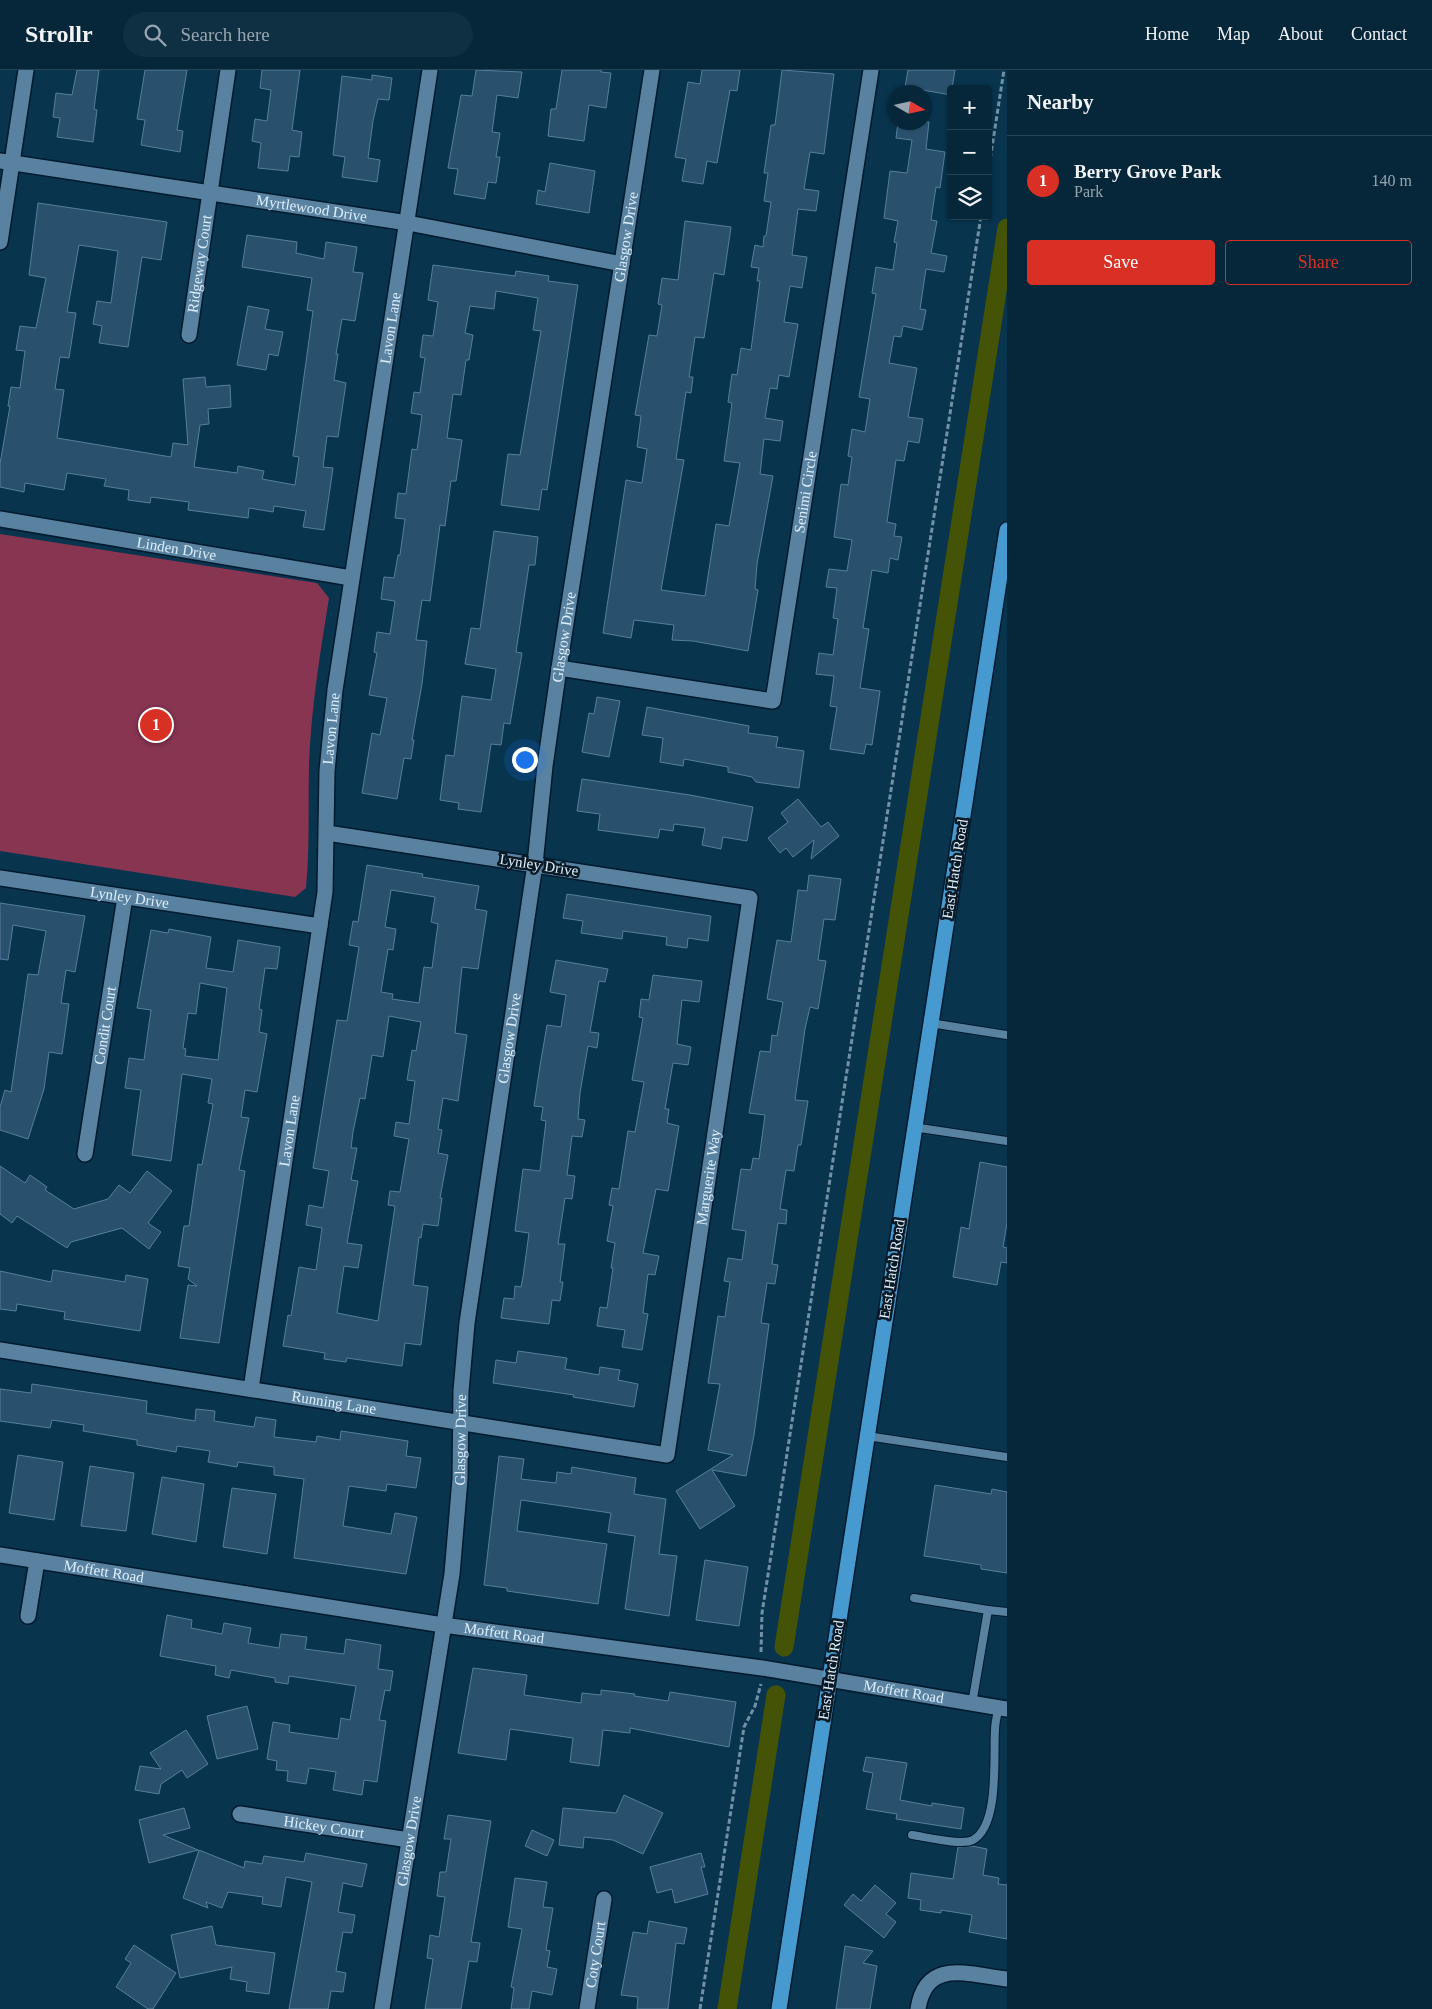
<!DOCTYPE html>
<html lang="en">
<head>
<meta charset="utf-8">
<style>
  body { margin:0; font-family:Georgia,serif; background:#0f2f42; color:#f1f3f6 }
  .controls { position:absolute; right:15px; top:15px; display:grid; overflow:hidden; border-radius:5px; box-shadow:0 1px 4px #0004 }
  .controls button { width:45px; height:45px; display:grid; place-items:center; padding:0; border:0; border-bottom:1px solid #274454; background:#06273a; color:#f1f3f6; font:25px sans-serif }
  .compass { position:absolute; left:887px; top:15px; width:45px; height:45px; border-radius:50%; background:#06273a; box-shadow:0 1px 4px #0004; rotate:99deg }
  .you { position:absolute; left:524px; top:689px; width:18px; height:18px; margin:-12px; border:4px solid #fff; border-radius:50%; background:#1a73e8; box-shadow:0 0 0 8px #1a73e833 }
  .badge { display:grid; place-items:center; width:32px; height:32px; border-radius:50%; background:#d93025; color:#fff; font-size:16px; font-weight:700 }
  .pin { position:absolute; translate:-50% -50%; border:2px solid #fff; box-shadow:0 1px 5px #0006 }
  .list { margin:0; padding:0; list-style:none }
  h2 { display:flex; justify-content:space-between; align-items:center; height:65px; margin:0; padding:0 20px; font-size:21px }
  h2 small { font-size:16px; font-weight:400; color:#98a5af }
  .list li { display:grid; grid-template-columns:32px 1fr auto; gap:15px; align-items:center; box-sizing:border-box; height:90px; padding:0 20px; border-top:1px solid #274454 }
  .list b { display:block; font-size:19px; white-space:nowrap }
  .list p { margin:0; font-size:16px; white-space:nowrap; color:#98a5af }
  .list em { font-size:16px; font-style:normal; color:#98a5af }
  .actions { display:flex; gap:10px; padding:15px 20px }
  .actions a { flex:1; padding:11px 0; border:1px solid #d93025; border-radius:5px; text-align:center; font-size:18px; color:#d93025 }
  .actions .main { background:#d93025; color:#fff }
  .icon { flex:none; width:28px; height:28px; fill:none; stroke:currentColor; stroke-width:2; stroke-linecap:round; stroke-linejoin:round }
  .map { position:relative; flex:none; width:1007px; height:1939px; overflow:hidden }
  header { display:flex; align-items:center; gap:30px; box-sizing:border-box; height:70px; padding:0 25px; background:#06273a; border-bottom:1px solid #274454 }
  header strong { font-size:24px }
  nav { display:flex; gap:28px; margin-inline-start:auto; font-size:18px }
  .search { width:350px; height:45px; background:#0f2f42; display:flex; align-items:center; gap:12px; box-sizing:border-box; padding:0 18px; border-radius:28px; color:#98a5af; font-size:19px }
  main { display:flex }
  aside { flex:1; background:#06273a }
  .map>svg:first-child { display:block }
  .green { fill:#883552 }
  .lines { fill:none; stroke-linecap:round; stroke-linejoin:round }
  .canal { stroke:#455307; stroke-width:19 }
  .building { fill:#29516d; stroke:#567f9d; fill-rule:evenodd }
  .lane-casing { stroke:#001a2e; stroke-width:10 }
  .street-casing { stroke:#001a2e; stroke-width:18 }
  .primary-casing { stroke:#001a2e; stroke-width:18 }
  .path { stroke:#7291a5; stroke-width:3; stroke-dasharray:5 2.5; stroke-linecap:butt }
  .lane { stroke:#5982a0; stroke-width:8 }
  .street { stroke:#5982a0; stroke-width:15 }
  .primary { stroke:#469acf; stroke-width:15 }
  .labels { text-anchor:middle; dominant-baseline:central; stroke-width:5; stroke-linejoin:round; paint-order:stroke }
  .street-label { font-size:15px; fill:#ddeefc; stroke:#091a26 }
</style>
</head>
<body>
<header>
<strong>Strollr</strong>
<div class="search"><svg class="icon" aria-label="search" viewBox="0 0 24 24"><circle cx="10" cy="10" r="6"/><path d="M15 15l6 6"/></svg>Search here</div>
<nav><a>Home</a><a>Map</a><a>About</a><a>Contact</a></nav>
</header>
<main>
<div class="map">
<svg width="1007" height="1939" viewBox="0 0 1007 1939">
  <rect width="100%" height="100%" fill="#08344e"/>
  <!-- green -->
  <path class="green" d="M0,464L317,513L329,528C320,584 311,639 309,695C308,736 310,777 306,818L295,827L0,781Z"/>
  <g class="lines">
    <!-- canal -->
    <g class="canal">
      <polyline points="784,1577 1007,158"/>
      <polyline points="727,1939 776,1625"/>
    </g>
  </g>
  <!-- building -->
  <g class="building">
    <polygon points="77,0 99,0 94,39 97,40 93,72 57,67 60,48 53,47 56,23 72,25"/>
    <polygon points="145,0 187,0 177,60 183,61 180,82 141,75 145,50 137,49"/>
    <polygon points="262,0 300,0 292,60 302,62 299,87 290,86 288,101 258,98 261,73 252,71 255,49 267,51 271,20 260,18"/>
    <polygon points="476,0 522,2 518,28 497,25 492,62 500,63 496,87 500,87 496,113 488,112 485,129 454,124 458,99 448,98 461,25 472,26"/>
    <polygon points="562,0 601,0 601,2 611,3 606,38 589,35 584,71 548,66 551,39 556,39"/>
    <polygon points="702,0 740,0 737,21 730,20 717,93 707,91 703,114 682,111 686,89 675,87 688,12 700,14"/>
    <polygon points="782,0 834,4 824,84 810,82 804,119 819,121 816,141 798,139 792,185 807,187 802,218 790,216 784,252 798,254 789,307 779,305 777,319 770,318 765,348 783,351 780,371 764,369 760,404 773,406 757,494 755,519 758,520 748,581 693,571 672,570 674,555 634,550 631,568 603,563 626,410 642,413 647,379 637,377 641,346 635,345 649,265 657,266 662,235 658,234 662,208 678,210 685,151 731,157 724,205 714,203 704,268 695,267 689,307 693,307 691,323 686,322 676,389 684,390 661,520 705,526 716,454 729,456 740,393 724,391 732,333 728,332 732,304 737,305 741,278 751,280 760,211 757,211 759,198 751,197 755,175 763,177 764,166 766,166 771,132 764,131 768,103 764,103 771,55 775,55"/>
    <polygon points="908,0 955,0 951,25 905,17"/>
    <polygon points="372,5 392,8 389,30 378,29 373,51 368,88 380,90 377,112 342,107 345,87 333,85 342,6 372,10"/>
    <polygon points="898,52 929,52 926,79 945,82 940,118 936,117 931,150 937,151 931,183 947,186 944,202 926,199 920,239 926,240 922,260 903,256 901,267 894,266 889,293 917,298 908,347 923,349 919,373 908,371 904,391 896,390 887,452 896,454 894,466 902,467 898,490 890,488 888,503 872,500 863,558 869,559 860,618 880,621 872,675 866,674 864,684 830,679 837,637 830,636 834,606 816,604 819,583 833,585 838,549 833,548 837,518 826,517 829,499 847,501 852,470 834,467 841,414 848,415 852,387 848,386 852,359 865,362 870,329 859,327 876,224 872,223 876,197 893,200 897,173 894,172 898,151 884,148 890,101 907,103 912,70 896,68"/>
    <polygon points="550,93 595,101 589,143 536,134 538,120 545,122"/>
    <polygon points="38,133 167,152 161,190 142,187 128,277 99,273 102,256 93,254 97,231 111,233 118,181 79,175 67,242 76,243 69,288 60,287 55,319 64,320 57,368 171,387 173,373 188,375 183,309 205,307 206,317 230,315 231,337 208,339 209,354 200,355 194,397 237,403 238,396 264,401 262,409 295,415 299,387 293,386 313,241 307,240 312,208 242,197 247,165 297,172 296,183 324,189 326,172 357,177 353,202 363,203 355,251 342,249 336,284 338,284 334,310 346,313 338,367 327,366 323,397 333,398 324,460 303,457 306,441 274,436 273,442 249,438 248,448 188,440 189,432 151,427 150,433 128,430 129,420 104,416 106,409 67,403 64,420 25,413 24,422 0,417 0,394 10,336 8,336 11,317 20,318 25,281 16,280 20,256 36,258 46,208 29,205"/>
    <polygon points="433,195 515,206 516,201 549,206 548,211 578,215 547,420 542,419 539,440 501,435 508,384 520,385 541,261 533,260 538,228 496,221 494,239 470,236 465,263 473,265 469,290 466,290 461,325 453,324 447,368 462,370 456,411 451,411 445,456 440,455 430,531 422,530 416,570 427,571 422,614 412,670 414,670 411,689 404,688 397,729 362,723 372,663 380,665 387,628 369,625 377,583 374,582 377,562 390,564 395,531 381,529 384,507 394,508 398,485 400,485 405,449 395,448 398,423 406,424 412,379 417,380 422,345 411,343 414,322 420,323 425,288 420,287 423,265 433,266 438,232 428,230"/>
    <polygon points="248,236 269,240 265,259 283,262 278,286 269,284 266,300 237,295"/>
    <polygon points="494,461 538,467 535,495 529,495 516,582 522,583 510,654 504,653 501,675 491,674 481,742 458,739 459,733 440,730 446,685 454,686 462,626 491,630 496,599 465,594 471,558 480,559"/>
    <polygon points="597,627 620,631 609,687 582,682 589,643 594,644"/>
    <polygon points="647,637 749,656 748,663 778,667 776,677 804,681 799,718 756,712 752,707 728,702 728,697 684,689 683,696 660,692 663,668 642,665"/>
    <polygon points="582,709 690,725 753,737 747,771 723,767 721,779 702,775 705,758 674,754 673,761 660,759 658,768 598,760 600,744 577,741"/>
    <polygon points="798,729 821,757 828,752 839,766 811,789 814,770 793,787 786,778 780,783 768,768 788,752 781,743"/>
    <path d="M367,795L423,804L422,807L479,816L475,839L487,841L478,899L462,897L455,963L467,965L458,1031L443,1028L438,1059L442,1060L438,1083L448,1085L440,1128H442L438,1156L423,1154L421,1168L419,1167L413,1215L428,1217L421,1275L405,1273L402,1296L347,1288L346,1292L324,1289L325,1283L283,1276L288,1245L291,1246L299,1197L316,1200L322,1158L306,1155L309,1135L323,1138L329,1101L313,1098L337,950L347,951L359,877L349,875L353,851L358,852ZM391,820L435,827L431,852L438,854L432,898L424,897L419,933L392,929L393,924L381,922L388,879L393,880L396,859L385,857ZM389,946L421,952L416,981L412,980L407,1010L415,1011L409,1054L396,1052L394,1066L409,1069L400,1122L390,1121L388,1135L395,1136L378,1251L337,1243L344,1196L358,1198L362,1175L347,1173L358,1111L351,1110L357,1078H351L353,1062L360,1028L365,1029L372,985L383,987Z"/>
    <polygon points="809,805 841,809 835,850 824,849 818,890 826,891 818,939 810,937 805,959 795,1030 808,1031 801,1075 798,1075 794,1101 786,1100 780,1139 787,1140 786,1154 778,1153 772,1194 778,1195 775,1214 767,1213 761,1253 769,1254 754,1365 746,1406 712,1400 735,1436 700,1459 676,1421 733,1385 708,1380 720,1314 708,1313 718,1246 725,1247 730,1212 724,1211 728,1188 742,1190 746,1161 732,1159 741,1099 751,1100 753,1088 759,1089 765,1045 749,1043 760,981 770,982 772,965 777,966 783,932 767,929 777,870 791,872 798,820 807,821"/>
    <polygon points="567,824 711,846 708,871 688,868 687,878 666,875 667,867 623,861 622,869 581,863 583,851 563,848"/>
    <polygon points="0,833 85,846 75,902 66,900 61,933 69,934 62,984 49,982 44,1019 28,1069 0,1060 0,1037 5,1020 11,1022 28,904 38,905 46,861 13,855 8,890 0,889"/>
    <path d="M169,859L211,867L206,898L233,902L238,870L280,877L277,899L265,898L259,939L262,940L259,962L267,964L257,1022L245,1020L241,1047L249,1048L239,1100L245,1101L219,1273L180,1268L188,1215L197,1216L188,1209L190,1198L178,1196L184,1156H189L198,1094L202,1095L213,1034L208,1033L212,1009L182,1004L171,1091L132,1085L141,1020L125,1018L129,988L144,990L151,940L137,938L141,916L151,860L168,863ZM200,913L227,918L218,990L185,986L186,979L183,978L188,943L196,944Z"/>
    <polygon points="556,890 608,899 605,912 599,911 590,962 599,963 597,978 588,976 580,1023 578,1049 585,1050 582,1067 572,1066 567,1105 575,1106 572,1129 565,1128 558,1174 565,1174 560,1212 563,1212 560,1231 552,1230 549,1254 501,1248 504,1228 514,1229 515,1216 521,1217 523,1207 529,1163 515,1161 523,1099 540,1101 546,1051 541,1050 543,1037 534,1036 540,996 547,955 561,957 566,925 550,922"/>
    <polygon points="653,905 702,911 699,932 682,930 677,974 691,977 688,995 673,993 665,1039 669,1039 667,1053 679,1056 668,1121 656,1119 643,1183 659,1186 655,1205 648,1204 643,1243 648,1244 642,1280 622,1277 625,1260 597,1256 600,1237 607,1238 613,1198 611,1198 615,1173 607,1171 613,1136 609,1135 612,1118 619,1119 628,1061 635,1062 644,1012 632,1010 643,948 639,947 641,929 649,930"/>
    <polygon points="980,1092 1007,1097 1007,1153 1003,1177 1007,1178 1007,1193 1001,1192 997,1215 953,1207 961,1157 969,1159"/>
    <polygon points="0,1096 25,1113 30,1105 47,1117 45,1120 74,1139 108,1129 119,1115 130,1123 147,1101 172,1121 148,1153 161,1162 149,1179 122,1158 71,1172 67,1178 17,1146 12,1153 0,1144"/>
    <polygon points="53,1200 125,1212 126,1205 148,1209 140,1261 64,1249 65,1242 17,1234 16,1241 0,1239 0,1201 51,1212"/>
    <polygon points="518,1281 567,1288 565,1299 599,1305 600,1297 620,1300 618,1310 638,1314 634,1337 573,1327 574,1325 493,1313 496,1290 516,1293"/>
    <polygon points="32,1314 147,1331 146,1343 195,1351 196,1339 215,1341 214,1351 254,1357 256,1347 276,1350 274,1367 316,1372 317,1366 340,1370 341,1361 408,1371 406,1386 421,1388 416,1418 387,1414 386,1421 349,1416 343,1456 391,1464 395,1443 417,1447 406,1504 294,1488 304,1409 274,1405 274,1397 238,1392 237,1397 208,1392 210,1381 177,1376 176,1382 137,1375 137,1370 83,1361 84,1355 52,1350 50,1358 0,1351 0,1319 31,1323"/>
    <polygon points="18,1385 63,1392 54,1450 9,1443"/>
    <polygon points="499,1386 524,1389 521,1409 556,1413 557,1402 571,1404 572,1397 636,1408 634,1424 666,1429 659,1484 677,1486 669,1546 625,1539 635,1466 608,1462 611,1443 521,1430 517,1461 607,1474 598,1534 507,1521 507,1518 484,1515"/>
    <polygon points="90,1396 134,1403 126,1461 81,1456"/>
    <polygon points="162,1407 204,1414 196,1472 152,1464"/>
    <polygon points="935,1415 991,1424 992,1419 1007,1422 1007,1503 981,1499 981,1495 924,1486"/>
    <polygon points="232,1418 276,1424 267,1484 223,1477"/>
    <polygon points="705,1490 748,1497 739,1556 696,1550"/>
    <polygon points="167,1545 192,1550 191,1558 222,1564 224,1553 251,1558 248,1573 279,1578 281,1564 307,1567 305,1579 344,1584 346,1569 381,1575 378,1599 393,1601 390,1621 385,1620 379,1650 386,1651 377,1712 364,1710 362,1725 333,1720 336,1702 309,1698 306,1714 287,1711 288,1701 276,1700 277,1691 267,1689 273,1652 290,1655 289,1662 338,1669 341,1648 350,1650 356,1616 289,1606 288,1614 275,1612 275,1608 231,1600 229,1608 215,1605 216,1596 160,1586"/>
    <polygon points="473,1598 527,1605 524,1625 581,1633 582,1623 601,1625 601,1620 635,1624 634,1626 668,1631 670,1622 736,1632 729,1677 630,1658 630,1663 603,1660 599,1696 570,1692 573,1668 510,1659 506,1690 458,1683"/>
    <polygon points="247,1636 258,1679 217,1689 207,1646"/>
    <polygon points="186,1660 208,1694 187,1708 182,1700 161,1714 159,1724 135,1720 140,1696 161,1699 150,1683"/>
    <polygon points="866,1687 907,1693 900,1730 932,1736 932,1733 964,1738 961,1759 896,1749 897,1744 866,1739 873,1703 863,1701"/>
    <polygon points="624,1725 663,1743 643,1784 613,1770 584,1767 583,1778 559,1775 563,1738 616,1743"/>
    <polygon points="184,1738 190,1758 163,1765 198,1780 149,1793 139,1750"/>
    <polygon points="448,1745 491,1751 471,1872 480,1873 477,1892 469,1891 461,1939 425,1939 433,1889 427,1888 430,1865 439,1867 445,1827 437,1826 440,1802 446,1802 451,1769 444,1769"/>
    <polygon points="532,1760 554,1770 547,1786 525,1776"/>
    <polygon points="972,1776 987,1779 983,1805 999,1808 998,1814 1007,1815 1007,1869 969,1862 972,1845 941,1840 941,1843 920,1840 921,1830 908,1828 911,1803 953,1809 958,1777"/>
    <polygon points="199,1780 244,1798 245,1791 262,1794 264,1786 304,1792 306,1783 367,1794 362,1817 343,1813 338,1842 355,1845 352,1863 343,1862 336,1901 346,1903 343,1922 331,1921 328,1939 289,1939 312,1812 286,1807 281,1837 262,1834 263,1827 228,1822 222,1838 206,1832 208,1838 183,1828"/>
    <polygon points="701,1783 705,1797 701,1797 708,1824 675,1833 672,1819 657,1823 650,1797"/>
    <polygon points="515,1808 547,1812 543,1837 553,1838 546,1880 550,1881 547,1897 557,1899 552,1925 532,1921 529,1939 511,1939 514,1918 511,1917 522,1859 508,1857"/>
    <polygon points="875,1815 896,1833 886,1844 896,1852 884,1868 844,1835 853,1824 861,1831"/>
    <polygon points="649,1851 687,1858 684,1874 676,1873 668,1939 637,1939 638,1927 621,1925 633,1862 647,1864"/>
    <polygon points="212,1856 216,1875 275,1883 269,1924 246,1921 247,1912 230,1909 232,1897 180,1908 171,1865"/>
    <polygon points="134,1875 176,1903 153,1939 148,1939 116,1917 131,1893 125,1889"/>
    <polygon points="845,1876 873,1881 863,1893 877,1896 870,1939 836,1939"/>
  </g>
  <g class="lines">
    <!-- lane casing -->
    <g class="lane-casing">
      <g id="lane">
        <polyline points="930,953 1007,965"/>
        <polyline points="913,1057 1007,1071"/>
        <polyline points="867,1366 1007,1387"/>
        <polyline points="914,1528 988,1540"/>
        <polyline points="972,1634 988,1540 1007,1542"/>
        <path d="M912,1765C926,1767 962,1776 973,1770C1000,1755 993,1686 995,1660C995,1652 997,1645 999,1637"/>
      </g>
    </g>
    <!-- street casing -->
    <g class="street-casing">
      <g id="street">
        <path id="s1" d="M0,91L408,153L622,194"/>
        <polyline points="0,172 26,0"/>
        <path id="s2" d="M189,265L228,0"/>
        <path id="s3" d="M0,449L351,508"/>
        <path id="s4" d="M559,598L773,631L871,0"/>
        <path id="s5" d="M0,808L320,856"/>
        <path id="s6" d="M85,1084L125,827"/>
        <path id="s7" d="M0,1280L667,1385L750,828L327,763"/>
        <path id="s8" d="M251,1319L325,822L327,701L335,620L430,0"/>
        <path id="s9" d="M0,1485L443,1555L762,1598L1007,1639"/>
        <polyline points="28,1546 37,1491"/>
        <path id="s10" d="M240,1744L409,1770"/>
        <path id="s11" d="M382,1939L452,1504L460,1409L461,1321L467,1253L535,794L545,696L559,598L652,0"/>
        <path id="s12" d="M587,1939L604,1829"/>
        <path d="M918,1939C926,1887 969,1905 1007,1909"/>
      </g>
    </g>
    <!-- primary casing -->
    <g class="primary-casing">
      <polyline id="primary" points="779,1939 1007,460"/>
    </g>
    <!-- path -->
    <g class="path">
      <polyline points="988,103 1004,0"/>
      <polyline points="761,1582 762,1543 981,146"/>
      <polyline points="700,1939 744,1657 755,1636 761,1614"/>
    </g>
    <!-- lane -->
    <use href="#lane" class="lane"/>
    <!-- street -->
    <use href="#street" class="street"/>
    <!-- primary -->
    <use href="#primary" class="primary"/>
  </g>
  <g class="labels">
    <!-- street labels -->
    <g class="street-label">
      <text stroke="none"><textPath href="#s1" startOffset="315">Myrtlewood Drive</textPath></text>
      <text stroke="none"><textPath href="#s11" startOffset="1790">Glasgow Drive</textPath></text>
      <text stroke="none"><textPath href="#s2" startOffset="72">Ridgeway Court</textPath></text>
      <text stroke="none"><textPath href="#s8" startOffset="1071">Lavon Lane</textPath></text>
      <text stroke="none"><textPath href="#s4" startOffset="428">Senimi Circle</textPath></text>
      <text stroke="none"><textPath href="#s3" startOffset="179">Linden Drive</textPath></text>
      <text stroke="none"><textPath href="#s11" startOffset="1385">Glasgow Drive</textPath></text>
      <text stroke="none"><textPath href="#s8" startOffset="666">Lavon Lane</textPath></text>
      <text transform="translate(539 795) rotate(9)">Lynley Drive</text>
      <text transform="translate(955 799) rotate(-81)">East Hatch Road</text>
      <text stroke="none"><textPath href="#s5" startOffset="131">Lynley Drive</textPath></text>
      <text stroke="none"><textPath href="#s6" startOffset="130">Condit Court</textPath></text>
      <text stroke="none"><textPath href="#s11" startOffset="980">Glasgow Drive</textPath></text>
      <text stroke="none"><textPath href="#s8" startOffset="261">Lavon Lane</textPath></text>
      <text stroke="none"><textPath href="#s7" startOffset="956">Marguerite Way</textPath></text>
      <text transform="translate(892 1199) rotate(-81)">East Hatch Road</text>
      <text stroke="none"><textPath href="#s7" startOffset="338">Running Lane</textPath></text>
      <text stroke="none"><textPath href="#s11" startOffset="575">Glasgow Drive</textPath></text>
      <text stroke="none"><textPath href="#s9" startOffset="105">Moffett Road</textPath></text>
      <text stroke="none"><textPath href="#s9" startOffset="510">Moffett Road</textPath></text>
      <text transform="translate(831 1600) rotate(-81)">East Hatch Road</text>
      <text stroke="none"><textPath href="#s9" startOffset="914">Moffett Road</textPath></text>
      <text stroke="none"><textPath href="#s10" startOffset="85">Hickey Court</textPath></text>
      <text stroke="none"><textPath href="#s11" startOffset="170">Glasgow Drive</textPath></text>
      <text stroke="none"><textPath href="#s12" startOffset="55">Coty Court</textPath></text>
    </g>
  </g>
</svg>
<div class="controls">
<button>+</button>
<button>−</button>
<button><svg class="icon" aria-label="layers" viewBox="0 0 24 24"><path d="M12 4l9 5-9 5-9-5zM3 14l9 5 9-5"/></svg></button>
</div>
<svg class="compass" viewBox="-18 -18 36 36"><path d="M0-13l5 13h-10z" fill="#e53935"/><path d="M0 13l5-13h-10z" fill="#98a5af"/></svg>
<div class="you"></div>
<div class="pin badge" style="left:156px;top:655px">1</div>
</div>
<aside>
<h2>Nearby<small></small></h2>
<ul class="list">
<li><span class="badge">1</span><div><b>Berry Grove Park</b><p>Park</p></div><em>140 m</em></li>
</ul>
<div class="actions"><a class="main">Save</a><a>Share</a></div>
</aside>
</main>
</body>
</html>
